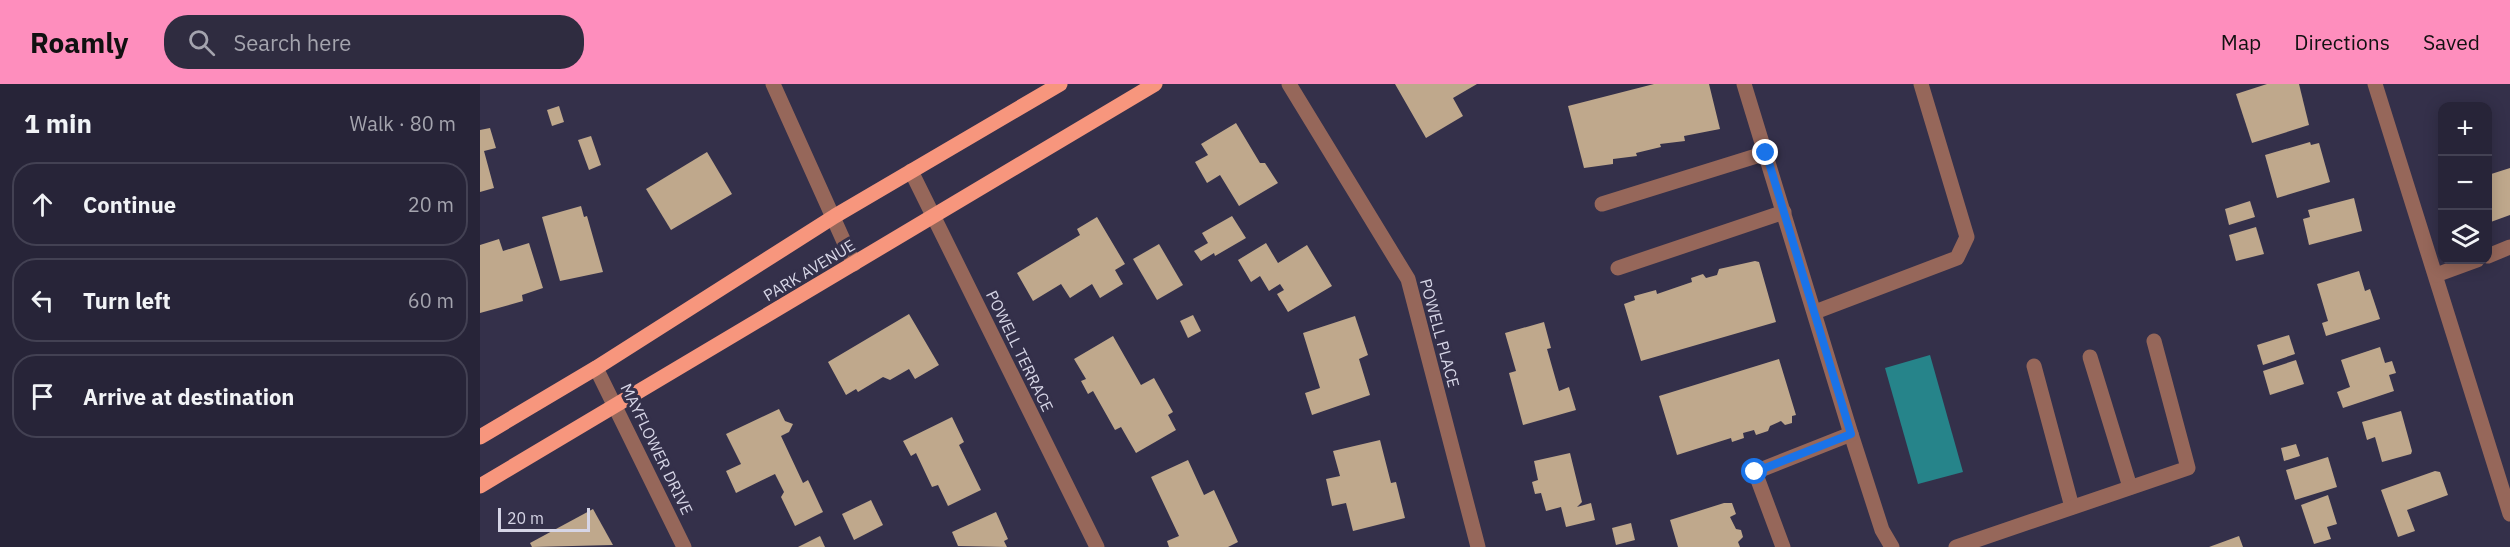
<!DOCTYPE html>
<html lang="en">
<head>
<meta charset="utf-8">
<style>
  body { margin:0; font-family:"IBM Plex Sans",sans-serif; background:#2f2c40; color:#f1f3f6 }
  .controls { position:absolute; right:18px; top:18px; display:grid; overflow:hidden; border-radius:12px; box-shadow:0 3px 15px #0003 }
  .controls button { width:54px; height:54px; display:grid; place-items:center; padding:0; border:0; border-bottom:2px solid #434153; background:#272438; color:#f1f3f6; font:30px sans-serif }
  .scale { position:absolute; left:18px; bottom:15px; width:92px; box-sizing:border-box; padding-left:6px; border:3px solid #d6d5e6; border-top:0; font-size:16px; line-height:21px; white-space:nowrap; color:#d6d5e6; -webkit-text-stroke:4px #34304a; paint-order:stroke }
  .stop { position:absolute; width:18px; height:18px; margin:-14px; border:4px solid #1a73e8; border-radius:50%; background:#fff }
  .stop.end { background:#1a73e8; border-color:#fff; box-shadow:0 2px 6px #0008 }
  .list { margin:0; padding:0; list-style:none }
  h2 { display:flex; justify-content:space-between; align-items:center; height:78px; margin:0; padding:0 24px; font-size:26px }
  h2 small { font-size:20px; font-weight:400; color:#a4a4ae }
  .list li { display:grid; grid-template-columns:39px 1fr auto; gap:18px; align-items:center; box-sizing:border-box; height:84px; margin:0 12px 12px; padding:0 12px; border:2px solid #434153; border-radius:24px }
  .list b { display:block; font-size:22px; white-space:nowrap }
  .list em { font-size:20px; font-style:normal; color:#a4a4ae }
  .icon { flex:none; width:33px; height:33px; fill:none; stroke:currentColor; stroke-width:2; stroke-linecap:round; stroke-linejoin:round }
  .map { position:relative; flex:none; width:2030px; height:463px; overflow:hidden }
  header { display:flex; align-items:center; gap:36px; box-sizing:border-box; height:84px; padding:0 30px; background:#fe8ebd; color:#111 }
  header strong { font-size:28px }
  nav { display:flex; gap:33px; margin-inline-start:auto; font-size:21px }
  .search { width:420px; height:54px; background:#2f2c40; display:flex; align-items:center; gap:15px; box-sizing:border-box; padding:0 21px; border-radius:24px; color:#a4a4ae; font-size:22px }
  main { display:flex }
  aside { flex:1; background:#272438 }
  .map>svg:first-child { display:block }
  .water { fill:#26848a }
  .building { fill:#bfa88c }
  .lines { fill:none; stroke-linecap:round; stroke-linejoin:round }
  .minor { stroke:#96675a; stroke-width:15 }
  .major { stroke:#f7967d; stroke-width:15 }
  .route { stroke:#1a73e8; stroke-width:8 }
  .labels { text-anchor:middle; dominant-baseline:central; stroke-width:6; stroke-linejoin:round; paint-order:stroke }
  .street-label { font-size:16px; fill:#d6d5e6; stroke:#34304a }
</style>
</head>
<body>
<header>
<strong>Roamly</strong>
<div class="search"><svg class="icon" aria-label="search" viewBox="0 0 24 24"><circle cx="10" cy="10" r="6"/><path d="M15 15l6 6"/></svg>Search here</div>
<nav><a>Map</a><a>Directions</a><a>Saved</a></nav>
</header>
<main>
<aside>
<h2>1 min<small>Walk · 80 m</small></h2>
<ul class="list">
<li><svg class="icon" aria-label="ahead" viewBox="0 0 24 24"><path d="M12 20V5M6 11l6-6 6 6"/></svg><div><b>Continue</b></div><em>20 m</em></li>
<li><svg class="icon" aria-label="left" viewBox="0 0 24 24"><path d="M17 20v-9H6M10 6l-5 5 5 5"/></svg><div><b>Turn left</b></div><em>60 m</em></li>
<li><svg class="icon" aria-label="arrive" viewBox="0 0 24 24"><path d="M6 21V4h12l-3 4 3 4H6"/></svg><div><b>Arrive at destination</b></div></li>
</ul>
</aside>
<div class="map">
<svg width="2030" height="463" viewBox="0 0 2030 463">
  <rect width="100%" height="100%" fill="#34304a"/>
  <!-- water -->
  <polygon class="water" points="1450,271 1483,388 1438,400 1405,284"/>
  <!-- building -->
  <g class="building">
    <polygon points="915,0 997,0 973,14 983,32 946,54"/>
    <polygon points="1174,0 1229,0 1240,45 1204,52 1205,57 1180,60 1181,63 1156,69 1157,72 1133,75 1133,80 1104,84 1088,22"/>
    <polygon points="1787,0 1819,0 1829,41 1772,59 1756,10"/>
    <polygon points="79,22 84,38 72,42 67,26"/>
    <polygon points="756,39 780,79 785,79 798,99 759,122 740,91 727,99 715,78 728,71 721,60"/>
    <polygon points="10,44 16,64 4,67 14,104 0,108 0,46"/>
    <polygon points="111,52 121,81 109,86 98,56"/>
    <polygon points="1830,58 1831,61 1839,59 1850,98 1797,114 1785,71"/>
    <polygon points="227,68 252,110 191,146 166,105"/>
    <polygon points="2030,84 2030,131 2008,139 2008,91"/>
    <polygon points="1874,114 1882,147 1829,161 1823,135 1830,133 1828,126"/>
    <polygon points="1770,117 1775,133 1749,141 1745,125"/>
    <polygon points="101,122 104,133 107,132 123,188 80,197 62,133"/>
    <polygon points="752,132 766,154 735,172 734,169 721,177 714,167 728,159 722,149"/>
    <polygon points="617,133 645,180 635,186 643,200 620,214 612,200 590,214 581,200 553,217 537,189 600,151 597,145"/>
    <polygon points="1776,143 1784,170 1756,177 1749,151"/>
    <polygon points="19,155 23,167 49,159 63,204 42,211 43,217 0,229 0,161"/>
    <polygon points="786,159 798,179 827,161 852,202 808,228 797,210 804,206 800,200 789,207 780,192 771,198 758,176"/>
    <polygon points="679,160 703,201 677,216 653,175"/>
    <polygon points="1275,177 1279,178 1296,238 1161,277 1144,220 1155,216 1154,212 1176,206 1177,210 1212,198 1211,194 1223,190 1226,194 1237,191 1239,185"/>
    <polygon points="1879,187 1885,207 1890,205 1900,235 1846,252 1842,239 1848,237 1837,200"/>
    <polygon points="429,230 459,281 435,295 429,285 410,296 403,293 378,308 376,305 366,311 348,278"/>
    <polygon points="713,231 721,247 708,254 700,237"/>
    <polygon points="875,232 888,271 879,275 890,311 832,331 825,309 840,304 823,249"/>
    <polygon points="1064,238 1071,264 1067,265 1079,307 1089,303 1096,326 1043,341 1029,289 1036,287 1025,249"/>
    <polygon points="1809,251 1815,270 1783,281 1777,261"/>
    <polygon points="633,252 661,301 674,294 693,328 688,331 696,346 656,369 641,343 635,346 613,307 608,310 601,297 606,295 594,275"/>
    <polygon points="1900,263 1905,279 1912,277 1916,289 1909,291 1914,307 1863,324 1857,308 1870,303 1861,276"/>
    <polygon points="1299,275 1316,331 1312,332 1312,339 1305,341 1301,337 1290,342 1288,347 1276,351 1274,346 1263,349 1264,354 1252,358 1251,354 1197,371 1179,312"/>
    <polygon points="1816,276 1824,300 1790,311 1783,287"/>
    <polygon points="299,325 305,337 313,340 309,348 301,352 323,399 328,396 343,428 315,442 301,413 304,408 295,390 256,409 246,387 261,380 246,350"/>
    <polygon points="1921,327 1932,367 1931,370 1902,378 1895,353 1887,356 1882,338"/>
    <polygon points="472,333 484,358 479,361 501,406 468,422 458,401 452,403 436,369 431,372 423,357"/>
    <polygon points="900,356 911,399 916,398 925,434 873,447 866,419 852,422 846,395 860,392 853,367"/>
    <polygon points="1816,360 1820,372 1804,377 1801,364"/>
    <polygon points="1090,369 1102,418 1097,423 1111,419 1115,436 1086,443 1081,423 1066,427 1061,409 1055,410 1052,398 1058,396 1054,377"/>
    <polygon points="1848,373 1857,403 1815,416 1806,386"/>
    <polygon points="708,376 724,411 734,406 758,458 748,463 689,463 687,457 699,452 671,393"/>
    <polygon points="1955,387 1960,388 1968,411 1927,426 1935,447 1918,453 1901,406"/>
    <polygon points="1848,411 1857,440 1847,443 1851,455 1834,460 1821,421"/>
    <polygon points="391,416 403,441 374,456 362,430"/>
    <polygon points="1244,419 1252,419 1256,430 1250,433 1256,445 1261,446 1263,453 1258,458 1260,463 1198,463 1190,436"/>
    <polygon points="113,425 133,461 52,463 50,459"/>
    <polygon points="516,428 528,455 524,457 527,463 478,462 472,448"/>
    <polygon points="1151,439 1155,456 1136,461 1132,444"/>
    <polygon points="340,452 345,463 318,463"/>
    <polygon points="1759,452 1763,463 1729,463"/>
  </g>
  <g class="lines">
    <!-- minor -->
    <g class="minor">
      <polyline points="293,0 374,180"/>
      <polyline points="809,0 928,195 998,463"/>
      <polyline points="1264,0 1371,350 1402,446 1412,463"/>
      <polyline points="1895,0 2030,430"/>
      <polyline points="431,87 617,463"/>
      <polyline points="1122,120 1286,69"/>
      <polyline points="2008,172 2030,163"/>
      <polyline points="1138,184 1304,128"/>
      <polyline points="1956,191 1997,176"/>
      <polyline points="1335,228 1477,174 1487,153 1441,0"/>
      <polyline points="1610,273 1650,403"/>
      <polyline points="1554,282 1592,423"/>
      <polyline points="116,284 204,463"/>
      <polyline points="1303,463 1275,388 1371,350"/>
      <polyline points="1476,463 1708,384 1674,257"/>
    </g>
    <!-- major -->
    <g class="major">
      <polyline points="0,353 116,284 355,132 580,0"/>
      <polyline points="0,402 675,0"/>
    </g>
  </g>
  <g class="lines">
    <!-- route -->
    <polyline class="route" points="1275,388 1371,350 1286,69"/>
  </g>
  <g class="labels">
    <!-- street labels -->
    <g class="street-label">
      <text transform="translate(329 186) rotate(-31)">PARK AVENUE</text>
      <text transform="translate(960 249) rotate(75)">POWELL PLACE</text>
      <text transform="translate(540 267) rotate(64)">POWELL TERRACE</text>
      <text transform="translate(177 365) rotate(64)">MAYFLOWER DRIVE</text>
    </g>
  </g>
</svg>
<div class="controls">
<button>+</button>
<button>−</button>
<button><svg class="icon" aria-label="layers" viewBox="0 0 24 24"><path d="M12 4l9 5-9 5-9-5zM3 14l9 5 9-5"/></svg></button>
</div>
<div class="scale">20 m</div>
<div class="stop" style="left:1275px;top:388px"></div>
<div class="stop end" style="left:1286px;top:69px"></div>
</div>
</main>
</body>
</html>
